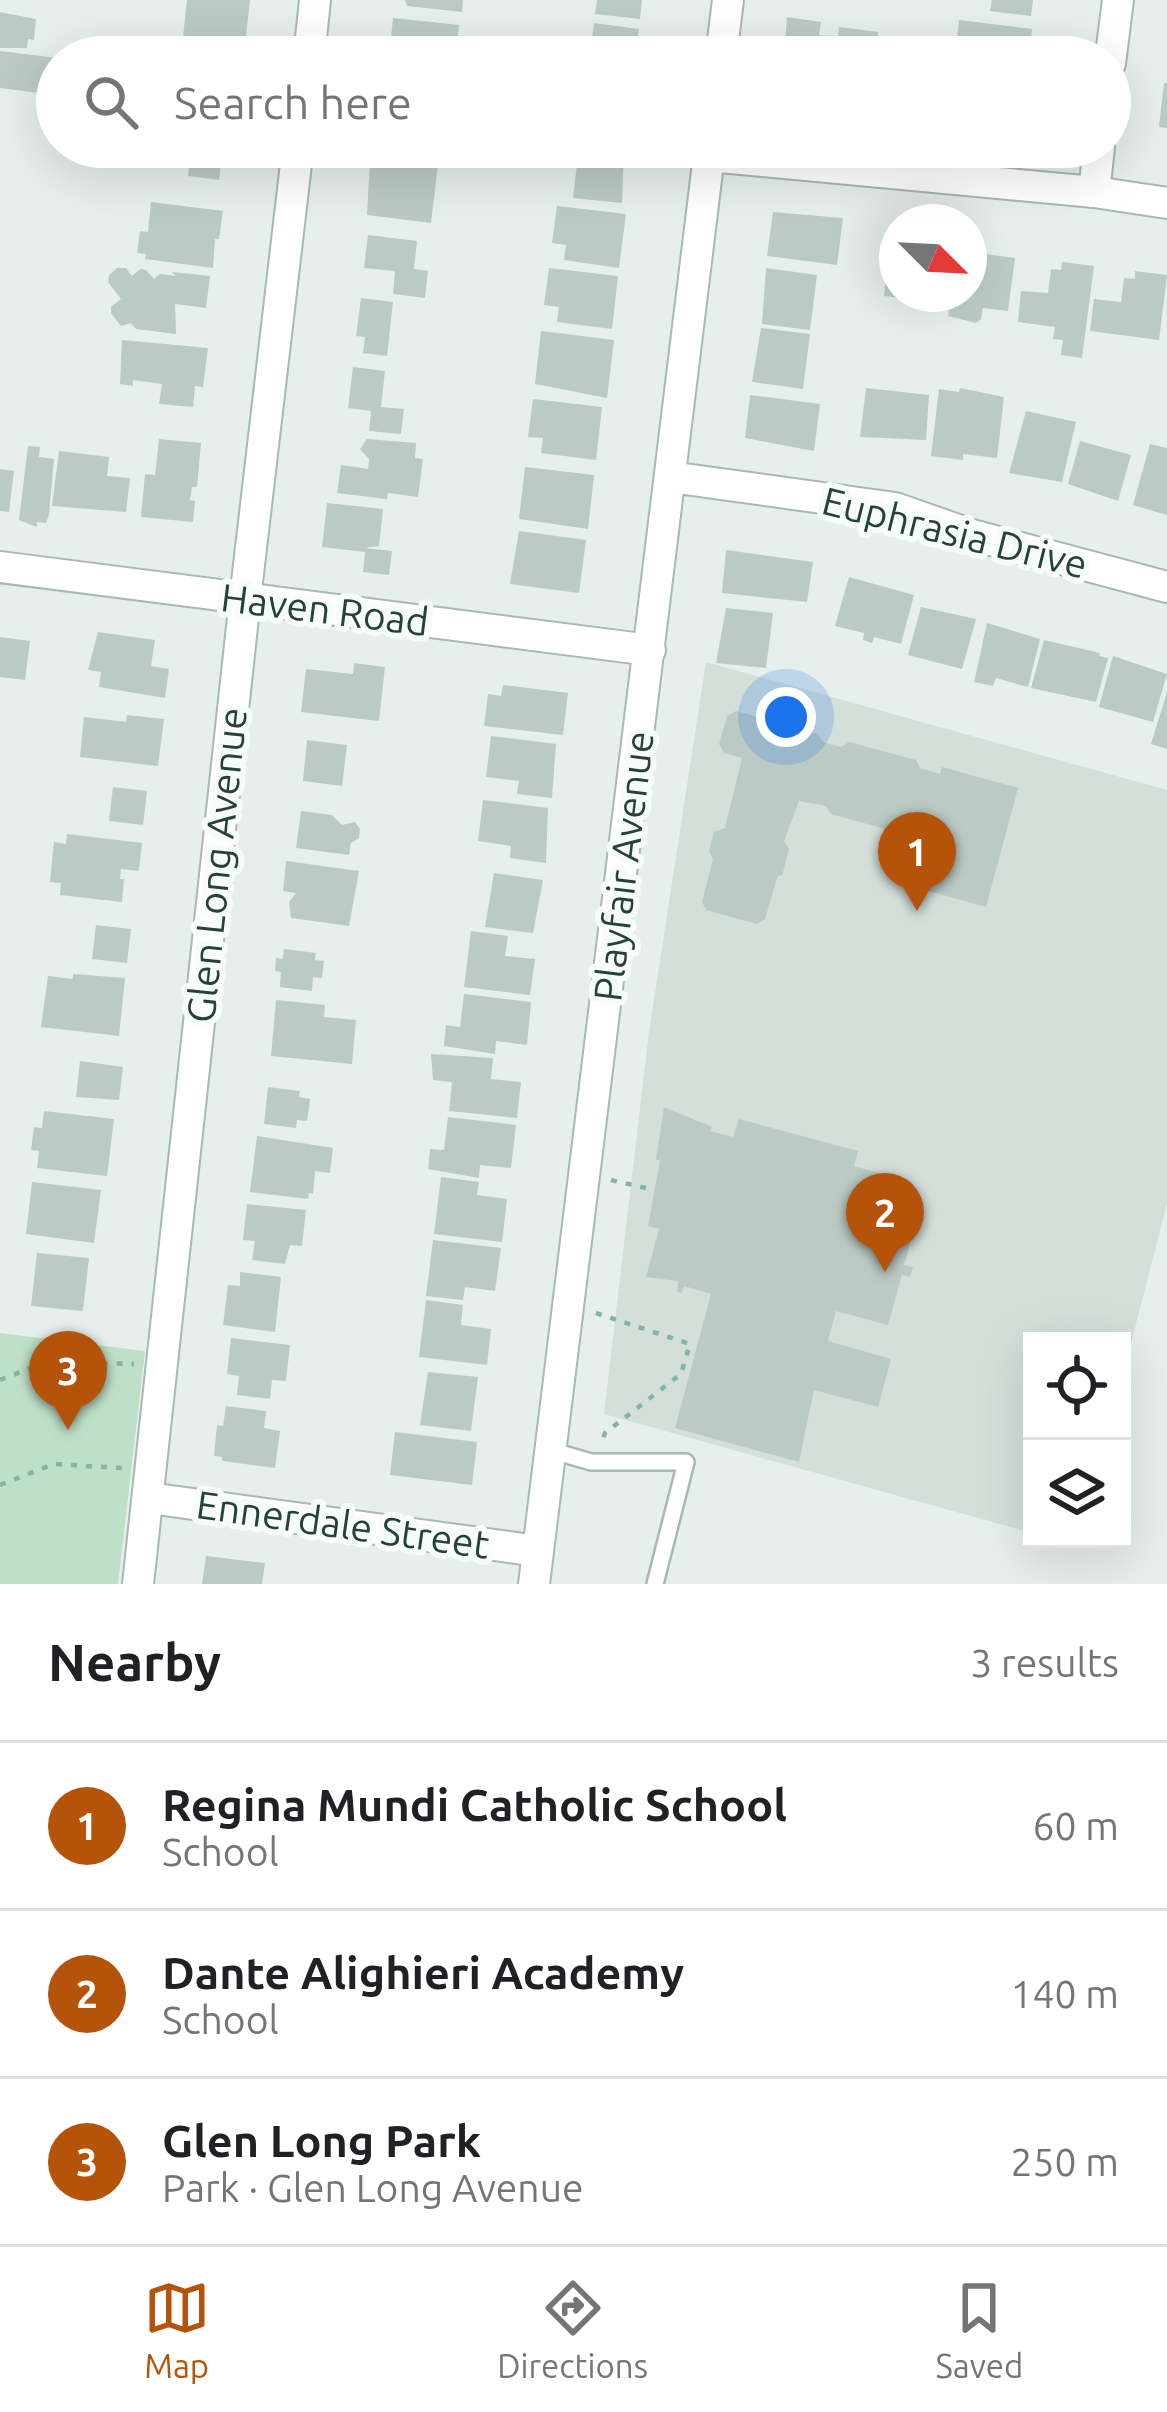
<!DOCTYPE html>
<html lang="en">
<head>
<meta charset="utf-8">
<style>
  body { margin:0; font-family:Ubuntu,sans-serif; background:#f2f2f2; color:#202124 }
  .controls { position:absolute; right:36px; bottom:36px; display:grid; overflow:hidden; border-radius:0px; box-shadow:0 12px 48px #0002 }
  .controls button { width:108px; height:108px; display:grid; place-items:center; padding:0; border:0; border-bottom:3px solid #e0e0e0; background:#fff; color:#202124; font:60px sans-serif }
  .compass { position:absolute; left:879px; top:204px; width:108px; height:108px; border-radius:50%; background:#fff; box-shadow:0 12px 48px #0002; rotate:114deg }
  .you { position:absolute; left:786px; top:717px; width:42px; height:42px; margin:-30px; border:9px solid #fff; border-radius:50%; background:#1a73e8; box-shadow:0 0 0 18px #1a73e833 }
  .badge { display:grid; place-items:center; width:78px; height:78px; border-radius:50%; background:#b45309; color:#fff; font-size:39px; font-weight:700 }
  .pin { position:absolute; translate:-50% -99px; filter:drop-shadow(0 3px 6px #0008) }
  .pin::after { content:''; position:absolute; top:63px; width:42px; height:36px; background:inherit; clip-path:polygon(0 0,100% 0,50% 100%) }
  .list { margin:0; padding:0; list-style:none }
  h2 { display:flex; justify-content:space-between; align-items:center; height:156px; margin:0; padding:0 48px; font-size:51px }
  h2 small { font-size:39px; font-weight:400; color:#757577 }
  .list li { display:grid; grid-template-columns:78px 1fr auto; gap:36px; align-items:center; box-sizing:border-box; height:168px; padding:0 48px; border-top:3px solid #e0e0e0 }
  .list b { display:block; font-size:45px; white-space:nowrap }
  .list p { margin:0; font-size:39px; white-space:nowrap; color:#757577 }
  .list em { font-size:39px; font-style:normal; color:#757577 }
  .icon { flex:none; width:66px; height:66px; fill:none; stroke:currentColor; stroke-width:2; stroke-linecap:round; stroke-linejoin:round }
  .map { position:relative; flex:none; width:1167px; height:1584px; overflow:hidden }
  .search { position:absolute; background:#fff; box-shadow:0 12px 48px #0002; left:36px; right:36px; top:36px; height:132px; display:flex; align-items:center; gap:30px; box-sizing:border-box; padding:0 42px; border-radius:66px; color:#757577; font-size:45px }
  .sheet { height:660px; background:#fff }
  nav { display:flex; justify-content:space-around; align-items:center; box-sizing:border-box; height:168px; border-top:3px solid #e0e0e0; background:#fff; font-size:33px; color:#757577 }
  nav a { display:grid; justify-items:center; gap:6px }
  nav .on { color:#b45309 }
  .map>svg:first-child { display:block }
  .built { fill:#d4dfda }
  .green { fill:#bfe0c8 }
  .building { fill:#bbcac4 }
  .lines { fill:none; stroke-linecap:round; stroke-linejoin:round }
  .service-casing { stroke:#a8b8b2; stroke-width:20 }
  .minor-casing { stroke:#a8b8b2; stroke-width:34 }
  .path { stroke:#86b3a5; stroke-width:4.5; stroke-dasharray:6 9; stroke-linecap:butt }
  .service { stroke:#fff; stroke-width:15 }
  .minor { stroke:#fff; stroke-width:30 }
  .labels { text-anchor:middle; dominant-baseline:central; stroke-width:12; stroke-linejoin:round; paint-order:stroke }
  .street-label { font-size:39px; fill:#24423a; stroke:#f7fbf9 }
</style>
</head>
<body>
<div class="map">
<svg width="1167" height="1584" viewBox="0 0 1167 1584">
  <rect width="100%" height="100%" fill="#e6efeb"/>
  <!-- built -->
  <polygon class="built" points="706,662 1167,790 1167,1204 1122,1378 1122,1341 1032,1341 1032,1533 604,1414 649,1032"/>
  <!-- green -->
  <polygon class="green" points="0,1333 145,1351 118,1584 0,1584"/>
  <!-- building -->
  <g class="building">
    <polygon points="187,0 250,0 245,45 237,44 235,57 200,57 202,39 183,37"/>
    <polygon points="405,0 463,0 462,12 407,6"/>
    <polygon points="597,0 642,0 640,19 595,14"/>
    <polygon points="992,0 1033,0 1031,16 990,11"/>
    <polygon points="0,12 36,19 34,40 28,39 27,48 0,48"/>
    <polygon points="787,17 821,22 819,35 832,36 829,57 784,57"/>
    <polygon points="393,18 459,25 456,57 389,57"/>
    <polygon points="959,20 1032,29 1029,57 955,56"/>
    <polygon points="594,23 639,29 635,57 590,57"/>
    <polygon points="839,27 878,32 875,57 836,57"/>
    <polygon points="0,51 57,58 55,95 0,88"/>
    <polygon points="1164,83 1167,83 1167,128 1159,127"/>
    <polygon points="191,147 223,147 219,180 188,176"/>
    <polygon points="579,147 624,149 622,203 573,198"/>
    <polygon points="375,157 438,165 431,223 367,215 370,159"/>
    <polygon points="151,202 223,211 219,239 215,239 213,268 145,259 146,254 137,253 140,231 148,232"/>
    <polygon points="557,206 626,214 619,268 564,260 566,245 552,243"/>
    <polygon points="773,212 843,218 837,265 767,256"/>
    <polygon points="368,235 417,241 414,269 428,271 425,298 393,294 395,271 364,268"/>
    <polygon points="890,243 897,243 897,294 945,294 943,303 884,296"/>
    <polygon points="985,254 1015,258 1008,311 983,308 981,319 976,323 948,316 951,294 969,294 969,266 983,267"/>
    <polygon points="1062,262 1094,266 1082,358 1061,355 1063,340 1053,339 1055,327 1018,322 1021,291 1048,293 1051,269 1061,270"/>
    <polygon points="117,268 126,268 132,276 140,269 146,270 154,279 160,274 176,276 172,272 210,276 206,308 175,304 176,334 136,329 131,323 121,326 111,313 111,307 121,299 108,282 109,275"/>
    <polygon points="549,268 618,276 612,329 557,322 559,307 544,305"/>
    <polygon points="766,268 817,275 810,330 762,324"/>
    <polygon points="1135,271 1167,275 1159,340 1090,331 1094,299 1121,302 1124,278 1135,279"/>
    <polygon points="361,298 393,302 387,356 363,353 365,337 356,336"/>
    <polygon points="761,328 810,334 803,389 752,382"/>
    <polygon points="541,331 614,340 607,398 535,384"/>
    <polygon points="122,340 208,348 203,387 195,386 193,407 159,404 162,384 133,380 133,386 120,384"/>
    <polygon points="353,367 385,371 381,407 404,409 401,434 369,431 371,411 348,408"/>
    <polygon points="866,388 929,395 926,440 860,437"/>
    <polygon points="960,388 1004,397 997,458 963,454 963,460 931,456 939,389 959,392"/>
    <polygon points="750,395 820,404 814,451 745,438"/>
    <polygon points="533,399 602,407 596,460 541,453 543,438 528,437"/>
    <polygon points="1026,411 1076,422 1062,482 1009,473"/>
    <polygon points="159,439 201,443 197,487 192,487 190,500 195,501 193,522 141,517 145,474 155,475"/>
    <polygon points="367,439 416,443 415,458 423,459 418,497 388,493 387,499 337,493 341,465 368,469 369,459 360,449"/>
    <polygon points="1080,441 1131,455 1118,501 1068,484"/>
    <polygon points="1150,444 1167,448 1167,515 1133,505"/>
    <polygon points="28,446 40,447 39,457 54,459 49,515 46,523 37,522 37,527 19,520"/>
    <polygon points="59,451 109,457 107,476 130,478 126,512 52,506"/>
    <polygon points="525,467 594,475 588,529 519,519"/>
    <polygon points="0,469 14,471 9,512 0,511"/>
    <polygon points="327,503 383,509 379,546 365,548 392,551 389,575 363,572 365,552 322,547"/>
    <polygon points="519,531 586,540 579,593 510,584"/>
    <polygon points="726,550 813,562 807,602 722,593"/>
    <polygon points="849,577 914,595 901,644 874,637 872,643 863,640 864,633 835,626"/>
    <polygon points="921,607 976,619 962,669 908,655"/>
    <polygon points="726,608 773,613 766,668 716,663"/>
    <polygon points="987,623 1040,639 1028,687 996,678 993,686 974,682"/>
    <polygon points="98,632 155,640 151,666 169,669 165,698 99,687 101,672 88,670"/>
    <polygon points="0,637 30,641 25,680 0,677"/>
    <polygon points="1044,640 1100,653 1099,656 1108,658 1096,702 1031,688"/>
    <polygon points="1113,656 1167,674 1153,722 1099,707"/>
    <polygon points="354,663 385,667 379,721 301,712 306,669 353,674"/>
    <polygon points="503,685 568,693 563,735 484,726 488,694 501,696"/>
    <polygon points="1167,692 1167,749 1151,744"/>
    <polygon points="736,711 818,734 823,742 841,747 849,742 916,760 920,768 940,774 942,767 1018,788 986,907 910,886 924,834 904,828 896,832 831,814 826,806 799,801 784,841 789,849 782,876 778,875 765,919 757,924 706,910 702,902 713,859 709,851 714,832 725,828 742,758 724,753 719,744 727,716"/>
    <polygon points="127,715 164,719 158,766 80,757 84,717 126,722"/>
    <polygon points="491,736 556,744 552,798 517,794 519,781 486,777"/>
    <polygon points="307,740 347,745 342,786 303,781"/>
    <polygon points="113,787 147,791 143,825 109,821"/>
    <polygon points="483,800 548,808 546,863 510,858 511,846 478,841"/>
    <polygon points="301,811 332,815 342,825 355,822 360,829 359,838 351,843 349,855 296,848"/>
    <polygon points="67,834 142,843 139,871 121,869 120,879 124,879 122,902 60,895 61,883 50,882 54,842 66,844"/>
    <polygon points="286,861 359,871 349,926 291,918 289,902 296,893 283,891"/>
    <polygon points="494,873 543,880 533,933 485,927"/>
    <polygon points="96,925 131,929 127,963 92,959"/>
    <polygon points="471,931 508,936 505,956 535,959 530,995 464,987"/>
    <polygon points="284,949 316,953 315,960 324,961 322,978 313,977 312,991 280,987 281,972 275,971 276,958 283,959"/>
    <polygon points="73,974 125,978 119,1036 41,1027 48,976 73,979"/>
    <polygon points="464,994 531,1002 527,1045 496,1041 495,1054 444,1046 446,1025 460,1027"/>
    <polygon points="276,1000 325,1005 324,1017 356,1020 352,1064 271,1056"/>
    <polygon points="431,1054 493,1058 491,1079 521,1082 517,1118 449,1111 452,1082 433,1080"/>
    <polygon points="80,1061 123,1067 119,1100 76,1097"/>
    <polygon points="268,1087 300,1091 299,1097 310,1099 307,1121 297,1120 296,1128 264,1124"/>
    <polygon points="664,1107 712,1127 710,1131 733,1137 739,1119 858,1151 854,1166 912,1182 904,1211 918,1215 904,1265 913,1267 910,1277 902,1275 888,1325 836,1311 828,1341 891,1359 878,1407 814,1390 799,1462 675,1428 711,1294 684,1286 682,1293 677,1292 678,1281 646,1277 659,1229 648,1226 660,1161 656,1159"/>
    <polygon points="44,1111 114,1119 107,1176 37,1168 39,1151 31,1150 34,1127 42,1128"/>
    <polygon points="448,1117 516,1125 511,1168 480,1165 479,1178 428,1169 430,1149 444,1150"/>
    <polygon points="257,1136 333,1148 330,1173 315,1171 313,1194 309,1193 308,1199 250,1192"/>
    <polygon points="441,1177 479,1182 477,1195 507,1199 502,1242 434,1234"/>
    <polygon points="32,1182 101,1190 94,1243 26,1234"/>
    <polygon points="247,1204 306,1210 302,1246 290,1245 285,1264 252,1260 255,1241 243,1240"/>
    <polygon points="433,1240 501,1248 495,1291 465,1287 463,1300 426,1296"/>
    <polygon points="37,1253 89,1258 83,1311 31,1306"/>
    <polygon points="240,1272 281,1277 275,1332 223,1325 228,1285 240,1286"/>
    <polygon points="426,1300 463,1305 461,1325 491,1329 487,1365 419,1357"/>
    <polygon points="231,1338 290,1345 286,1381 272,1380 270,1399 237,1395 239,1376 227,1374"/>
    <polygon points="428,1372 478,1377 471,1431 420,1425"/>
    <polygon points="226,1406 266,1411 264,1428 280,1431 275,1468 222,1461 222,1457 214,1456 217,1425 223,1426"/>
    <polygon points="395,1432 477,1442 472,1485 390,1475"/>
    <polygon points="206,1556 265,1563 262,1584 202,1584"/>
  </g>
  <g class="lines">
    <!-- service casing -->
    <g class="service-casing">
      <polyline id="service" points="550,1450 591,1462 686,1462 655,1584"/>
    </g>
    <!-- minor casing -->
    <g class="minor-casing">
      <g id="minor">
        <polyline points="309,57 315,0"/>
        <polyline points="721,57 728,0"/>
        <polyline points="1110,63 1118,0"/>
        <polyline points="709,156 1094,192 1167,203"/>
        <polyline points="1094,192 1099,147"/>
        <polyline points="670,477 895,508 972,535 1167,587"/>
        <polyline points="0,567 650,650"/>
        <polyline points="149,1498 538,1551"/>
        <polyline points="138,1584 245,599 298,147"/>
        <polyline points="534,1584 710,147"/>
      </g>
    </g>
    <!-- path -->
    <g class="path">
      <polyline points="611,1180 646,1188"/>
      <polyline points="596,1313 690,1344 681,1374 605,1433 602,1441"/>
      <polyline points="0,1380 46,1362 134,1364"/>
      <polyline points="0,1485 54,1464 122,1468"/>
    </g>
    <!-- service -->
    <use href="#service" class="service"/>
    <!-- minor -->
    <use href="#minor" class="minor"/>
  </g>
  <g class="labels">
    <!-- street labels -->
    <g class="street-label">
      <text transform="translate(955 532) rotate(14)">Euphrasia Drive</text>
      <text transform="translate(325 609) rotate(7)">Haven Road</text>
      <text transform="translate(216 865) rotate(-84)">Glen Long Avenue</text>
      <text transform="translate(623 866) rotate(-83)">Playfair Avenue</text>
      <text transform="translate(343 1524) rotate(8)">Ennerdale Street</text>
    </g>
  </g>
</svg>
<div class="controls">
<button><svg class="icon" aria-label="locate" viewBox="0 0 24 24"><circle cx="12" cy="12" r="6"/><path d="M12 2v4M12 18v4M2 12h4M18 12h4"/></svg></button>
<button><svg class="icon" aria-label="layers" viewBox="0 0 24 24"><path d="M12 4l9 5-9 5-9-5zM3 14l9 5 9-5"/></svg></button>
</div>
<svg class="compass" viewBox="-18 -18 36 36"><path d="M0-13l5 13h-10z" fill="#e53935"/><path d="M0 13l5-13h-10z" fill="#757577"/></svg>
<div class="you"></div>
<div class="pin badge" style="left:917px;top:911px">1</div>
<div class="pin badge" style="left:885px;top:1272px">2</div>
<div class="pin badge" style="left:68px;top:1430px">3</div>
<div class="search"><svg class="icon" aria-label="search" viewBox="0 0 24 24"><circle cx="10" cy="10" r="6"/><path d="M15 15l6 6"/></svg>Search here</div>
</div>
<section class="sheet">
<h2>Nearby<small>3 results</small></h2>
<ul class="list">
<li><span class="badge">1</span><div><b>Regina Mundi Catholic School</b><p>School</p></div><em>60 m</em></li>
<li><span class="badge">2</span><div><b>Dante Alighieri Academy</b><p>School</p></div><em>140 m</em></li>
<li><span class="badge">3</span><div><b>Glen Long Park</b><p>Park · Glen Long Avenue</p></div><em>250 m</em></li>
</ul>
</section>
<nav>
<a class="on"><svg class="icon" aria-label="map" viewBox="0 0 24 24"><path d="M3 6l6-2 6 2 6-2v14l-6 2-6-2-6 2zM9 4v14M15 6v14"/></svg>Map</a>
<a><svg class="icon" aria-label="directions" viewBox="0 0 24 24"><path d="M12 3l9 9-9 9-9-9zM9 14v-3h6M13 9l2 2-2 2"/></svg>Directions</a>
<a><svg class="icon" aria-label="saved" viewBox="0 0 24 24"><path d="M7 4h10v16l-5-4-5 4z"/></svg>Saved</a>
</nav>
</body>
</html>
